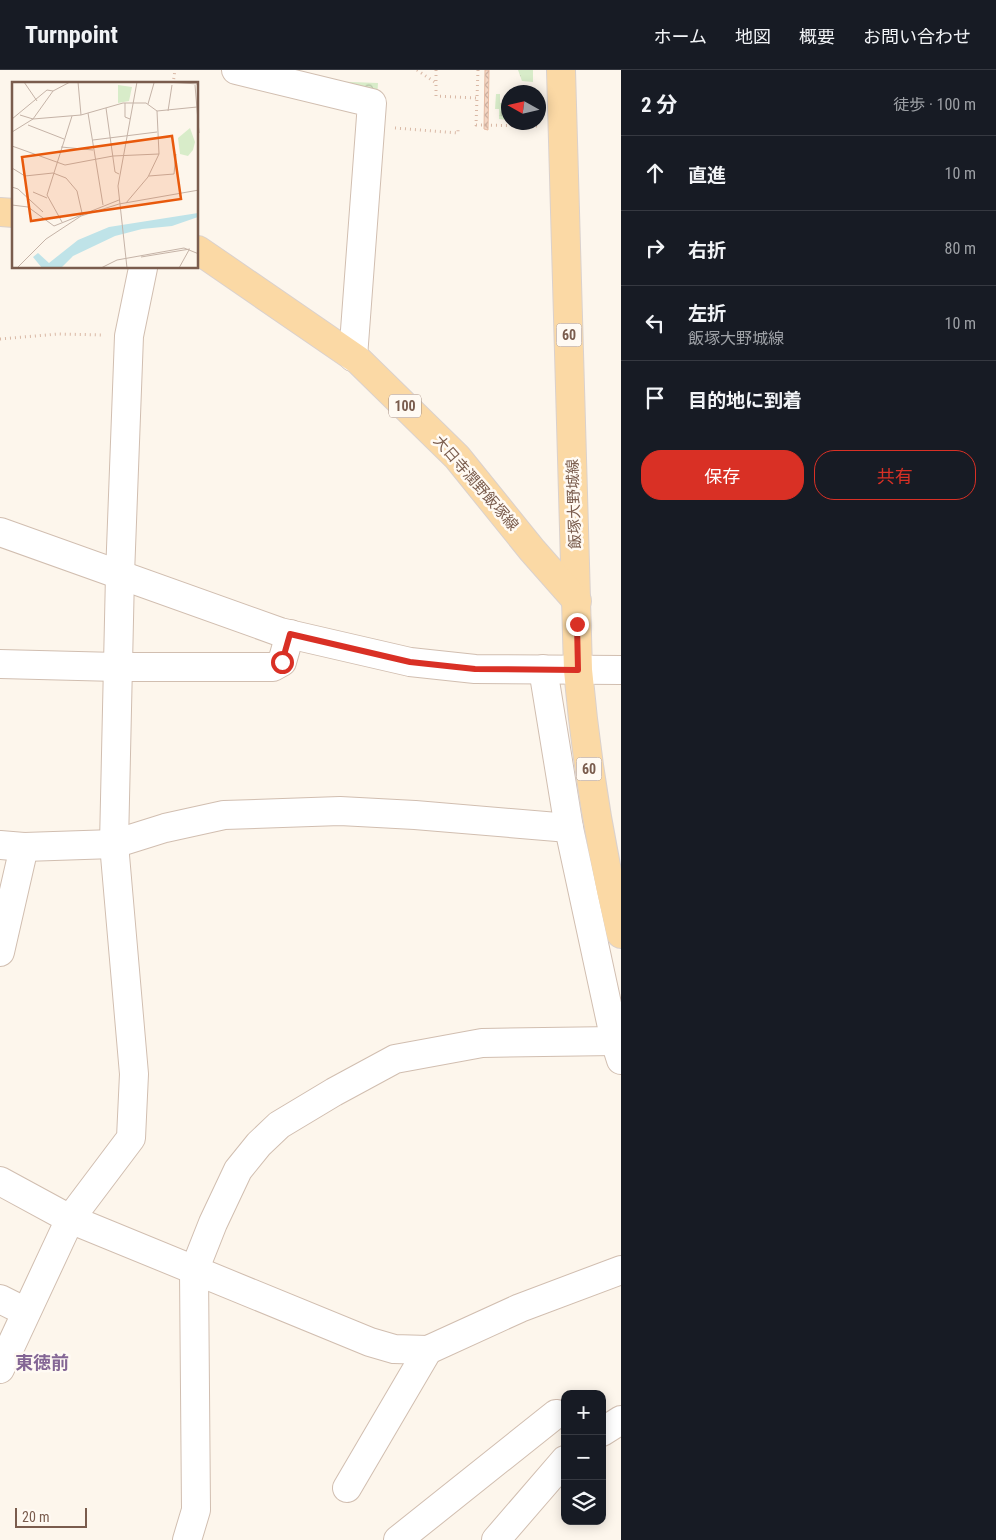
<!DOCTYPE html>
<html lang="ja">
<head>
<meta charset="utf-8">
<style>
  body { margin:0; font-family:"Roboto Condensed","Noto Sans JP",sans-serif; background:#242831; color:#f1f3f6 }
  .controls { position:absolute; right:15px; bottom:15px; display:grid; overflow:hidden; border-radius:10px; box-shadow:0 2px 12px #0003 }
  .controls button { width:45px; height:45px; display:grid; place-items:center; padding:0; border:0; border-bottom:1px solid #363941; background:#171b24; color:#f1f3f6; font:25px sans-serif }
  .compass { position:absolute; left:501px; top:15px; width:45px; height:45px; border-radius:50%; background:#171b24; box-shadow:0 2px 12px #0003; rotate:278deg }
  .scale { position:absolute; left:15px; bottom:12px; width:72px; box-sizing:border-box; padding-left:5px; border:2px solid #7a5c4d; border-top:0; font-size:14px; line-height:18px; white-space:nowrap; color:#7a5c4d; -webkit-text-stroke:4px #fffaf3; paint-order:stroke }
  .stop { position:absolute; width:15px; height:15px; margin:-11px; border:4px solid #d93025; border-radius:50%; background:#fff }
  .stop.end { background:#d93025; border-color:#fff; box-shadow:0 1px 5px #0008 }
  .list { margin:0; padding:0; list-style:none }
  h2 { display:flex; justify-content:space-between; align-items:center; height:65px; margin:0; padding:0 20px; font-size:21px }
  h2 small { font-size:16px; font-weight:400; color:#9ea1a6 }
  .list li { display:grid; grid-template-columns:32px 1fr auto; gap:15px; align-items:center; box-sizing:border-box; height:75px; padding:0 20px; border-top:1px solid #363941 }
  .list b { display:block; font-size:19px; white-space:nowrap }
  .list p { margin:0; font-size:16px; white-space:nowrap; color:#9ea1a6 }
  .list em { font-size:16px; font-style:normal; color:#9ea1a6 }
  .actions { display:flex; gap:10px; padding:15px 20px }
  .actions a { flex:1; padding:11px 0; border:1px solid #d93025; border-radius:20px; text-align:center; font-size:18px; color:#d93025 }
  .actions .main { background:#d93025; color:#fff }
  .icon { flex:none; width:28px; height:28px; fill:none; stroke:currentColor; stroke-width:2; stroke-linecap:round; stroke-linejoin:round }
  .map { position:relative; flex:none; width:621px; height:1470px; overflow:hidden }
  header { display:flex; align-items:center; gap:30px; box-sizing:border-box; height:70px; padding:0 25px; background:#171b24; border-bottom:1px solid #363941 }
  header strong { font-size:24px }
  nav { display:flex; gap:28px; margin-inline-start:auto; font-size:18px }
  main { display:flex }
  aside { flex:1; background:#171b24 }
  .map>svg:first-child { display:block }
  .grass { fill:url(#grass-tufts) }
  .forest { fill:url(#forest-crowns) }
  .building { fill:url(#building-cross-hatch); stroke:#e6bba3 }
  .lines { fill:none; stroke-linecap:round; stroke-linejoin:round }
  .minor-casing { stroke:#d1beb0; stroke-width:30 }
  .major-casing { stroke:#dad1cd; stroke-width:30 }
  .path { stroke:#d9b8a5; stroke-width:3; stroke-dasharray:1 4; stroke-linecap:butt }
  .minor { stroke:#fff; stroke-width:28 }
  .major { stroke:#fbd9a5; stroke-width:28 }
  .route { stroke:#d93025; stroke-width:6 }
  .labels { text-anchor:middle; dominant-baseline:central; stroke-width:5; stroke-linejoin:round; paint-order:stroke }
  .shield { fill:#fffaf3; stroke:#a28b7f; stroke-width:1 }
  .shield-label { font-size:14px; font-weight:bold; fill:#7a5c4d }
  .street-label { font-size:15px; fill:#7a5c4d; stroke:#fffaf3 }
  .quarter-label { font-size:18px; font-weight:bold; fill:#846695; stroke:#fffaf3 }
  .inset-road { fill:none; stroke:#c5b3a7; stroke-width:1 }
  .view { fill:#e8590c; fill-opacity:0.15; stroke:#e8590c; stroke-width:2.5 }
  .inset-edge { fill:none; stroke:#7a5c4d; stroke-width:2.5 }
</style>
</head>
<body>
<header>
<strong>Turnpoint</strong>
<nav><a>ホーム</a><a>地図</a><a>概要</a><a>お問い合わせ</a></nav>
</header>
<main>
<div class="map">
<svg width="621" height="1470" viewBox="0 0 621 1470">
  <defs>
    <pattern id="grass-tufts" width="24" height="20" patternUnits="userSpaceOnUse" patternTransform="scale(1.25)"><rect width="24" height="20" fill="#d8ecc9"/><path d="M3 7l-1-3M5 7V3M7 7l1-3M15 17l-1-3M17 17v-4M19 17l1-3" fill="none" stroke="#b4c2a5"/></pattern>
    <pattern id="forest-crowns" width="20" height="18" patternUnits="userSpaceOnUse" patternTransform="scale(1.25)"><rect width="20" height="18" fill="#d8ecc9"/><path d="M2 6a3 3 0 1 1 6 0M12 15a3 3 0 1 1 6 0" fill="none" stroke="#b4c2a5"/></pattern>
    <pattern id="building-cross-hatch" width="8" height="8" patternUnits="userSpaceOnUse" patternTransform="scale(1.25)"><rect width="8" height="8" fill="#f3d5c3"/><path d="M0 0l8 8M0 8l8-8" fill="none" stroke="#cab0a1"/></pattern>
  </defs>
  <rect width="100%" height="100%" fill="#fdf6ec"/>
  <!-- grass -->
  <g class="grass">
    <polygon points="518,0 533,0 533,12 522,11"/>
    <polygon points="496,24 500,24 500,33 508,33 508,50 499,49 499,39 495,39"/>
  </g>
  <!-- forest -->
  <polygon class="forest" points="326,11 378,13 377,29"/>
  <!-- building -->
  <polygon class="building" points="485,0 489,0 488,60 484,59"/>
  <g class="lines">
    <!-- minor casing -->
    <g class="minor-casing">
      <g id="minor">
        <polyline points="236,0 372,33 353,287"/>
        <polyline points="0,462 280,562 410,592 475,599 621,600"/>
        <polyline points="0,594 117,597 273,597 282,592 290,564"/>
        <polyline points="543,599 569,758 615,971 621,990"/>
        <polyline points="0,775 24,777 114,774 165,758 224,745 340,741 415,745 569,758"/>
        <polyline points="0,882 24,777"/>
        <polyline points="0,1111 70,1149 370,1272 394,1279 428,1280 520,1238 621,1200"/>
        <polyline points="0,1229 26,1242"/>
        <polyline points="0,1299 70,1149 131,1068 134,1004 114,774 120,505 129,266 143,198"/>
        <polyline points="602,1362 621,1350"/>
        <polyline points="347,1418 428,1280"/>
        <polyline points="187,1470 196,1440 194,1201 213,1153 238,1100 259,1074 279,1055 334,1022 395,989 482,973 615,971"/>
        <polyline points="398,1470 556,1344"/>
        <polyline points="496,1470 565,1390"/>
      </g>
    </g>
    <!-- major casing -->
    <g class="major-casing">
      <g id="major">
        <path d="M561,0L578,600C586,689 600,777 621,864"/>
        <polyline points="0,142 14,143"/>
        <polyline points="198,180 358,290 457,387 532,480 577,531"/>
      </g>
    </g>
    <!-- path -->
    <g class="path">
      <polyline points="417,0 436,13"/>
      <polyline points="436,0 436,26 477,28"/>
      <polyline points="478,0 476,55 537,56"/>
      <polyline points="173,14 175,0"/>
      <polyline points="395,58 458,63 458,59"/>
      <polyline points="0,269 58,264 104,265"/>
    </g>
    <!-- minor -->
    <use href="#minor" class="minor"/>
    <!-- major -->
    <use href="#major" class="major"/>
  </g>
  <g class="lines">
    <!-- route -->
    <polyline class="route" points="282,592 290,564 410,592 475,599 578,600 577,554"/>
  </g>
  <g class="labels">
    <!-- shield labels -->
    <g class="shield">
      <rect x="556.5" y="253.5" width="25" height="23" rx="4"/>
      <rect x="389" y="324.5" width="32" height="23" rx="4"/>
      <rect x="576.5" y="687.5" width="25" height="23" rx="4"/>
    </g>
    <g class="shield-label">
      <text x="569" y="265">60</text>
      <text x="405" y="336">100</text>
      <text x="589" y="699">60</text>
    </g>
    <!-- street labels -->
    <g class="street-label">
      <text transform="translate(476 413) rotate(49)">大日寺潤野飯塚線</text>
      <text transform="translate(574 434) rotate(-92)">飯塚大野城線</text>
    </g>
    <!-- quarter labels -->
    <g class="quarter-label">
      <text x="42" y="1292">東徳前</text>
    </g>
  </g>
  <!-- overview -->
  <g transform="translate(12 12)">
    <rect width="186" height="186" fill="#fdf6ec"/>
    <path d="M178,46L183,60L181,68L176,74L168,72L166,56Z" fill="#d8ecc9"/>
    <path d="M106,3L120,5L117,19L106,21Z" fill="#d8ecc9"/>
    <path d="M186,131V135L160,144L130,147L103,154L61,174L49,186H30L21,175L26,171L37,181L66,158L97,145Z" fill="#bfe3e8"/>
    <path class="inset-road" d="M12,0L25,19M66,0L69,33M153,0L187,2M183,3L187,51M113,21V35L118,37M136,22L142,1M94,26L103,90L107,92M145,29L185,25M156,29L160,3M76,31L91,123M8,33L21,37L41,9L58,0M0,37L35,8L41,9M16,43L52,57M0,50L21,37L69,33L111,21H134L145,29L147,72L136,95L114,121M81,58L145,50M0,64L53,83L101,74L147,72M49,65L81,68M0,86L13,94L41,91L54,96L65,109L70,131M137,94L162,92L164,72M0,105L6,107L31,130M21,110L35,116M0,123L16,125L42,144L107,118M50,140L35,113L60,34M129,175L178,167M5,186L34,157L69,134L107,122L187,108M89,186L105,178L172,166L187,172M115,186L106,104L125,0M167,186L177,168"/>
    <path class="view" d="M160,54L169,117L19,139L10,75Z"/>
    <rect width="186" height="186" class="inset-edge"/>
  </g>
</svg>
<div class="controls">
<button>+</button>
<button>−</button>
<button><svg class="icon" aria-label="layers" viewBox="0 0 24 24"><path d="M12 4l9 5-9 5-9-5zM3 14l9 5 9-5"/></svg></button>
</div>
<svg class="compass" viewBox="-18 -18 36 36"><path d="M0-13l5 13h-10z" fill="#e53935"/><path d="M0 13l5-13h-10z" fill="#9ea1a6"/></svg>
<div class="scale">20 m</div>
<div class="stop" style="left:282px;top:592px"></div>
<div class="stop end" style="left:577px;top:554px"></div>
</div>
<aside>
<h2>2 分<small>徒歩 · 100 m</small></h2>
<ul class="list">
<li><svg class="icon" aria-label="ahead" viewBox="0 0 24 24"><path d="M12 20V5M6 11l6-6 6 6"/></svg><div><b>直進</b></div><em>10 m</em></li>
<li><svg class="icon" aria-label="right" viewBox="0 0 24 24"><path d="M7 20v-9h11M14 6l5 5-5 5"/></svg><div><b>右折</b></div><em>80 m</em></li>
<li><svg class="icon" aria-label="left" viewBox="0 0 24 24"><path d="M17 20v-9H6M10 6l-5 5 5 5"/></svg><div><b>左折</b><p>飯塚大野城線</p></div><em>10 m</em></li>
<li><svg class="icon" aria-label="arrive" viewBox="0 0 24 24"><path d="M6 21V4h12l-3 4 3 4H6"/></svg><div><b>目的地に到着</b></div></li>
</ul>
<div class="actions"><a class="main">保存</a><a>共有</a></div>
</aside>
</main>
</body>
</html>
